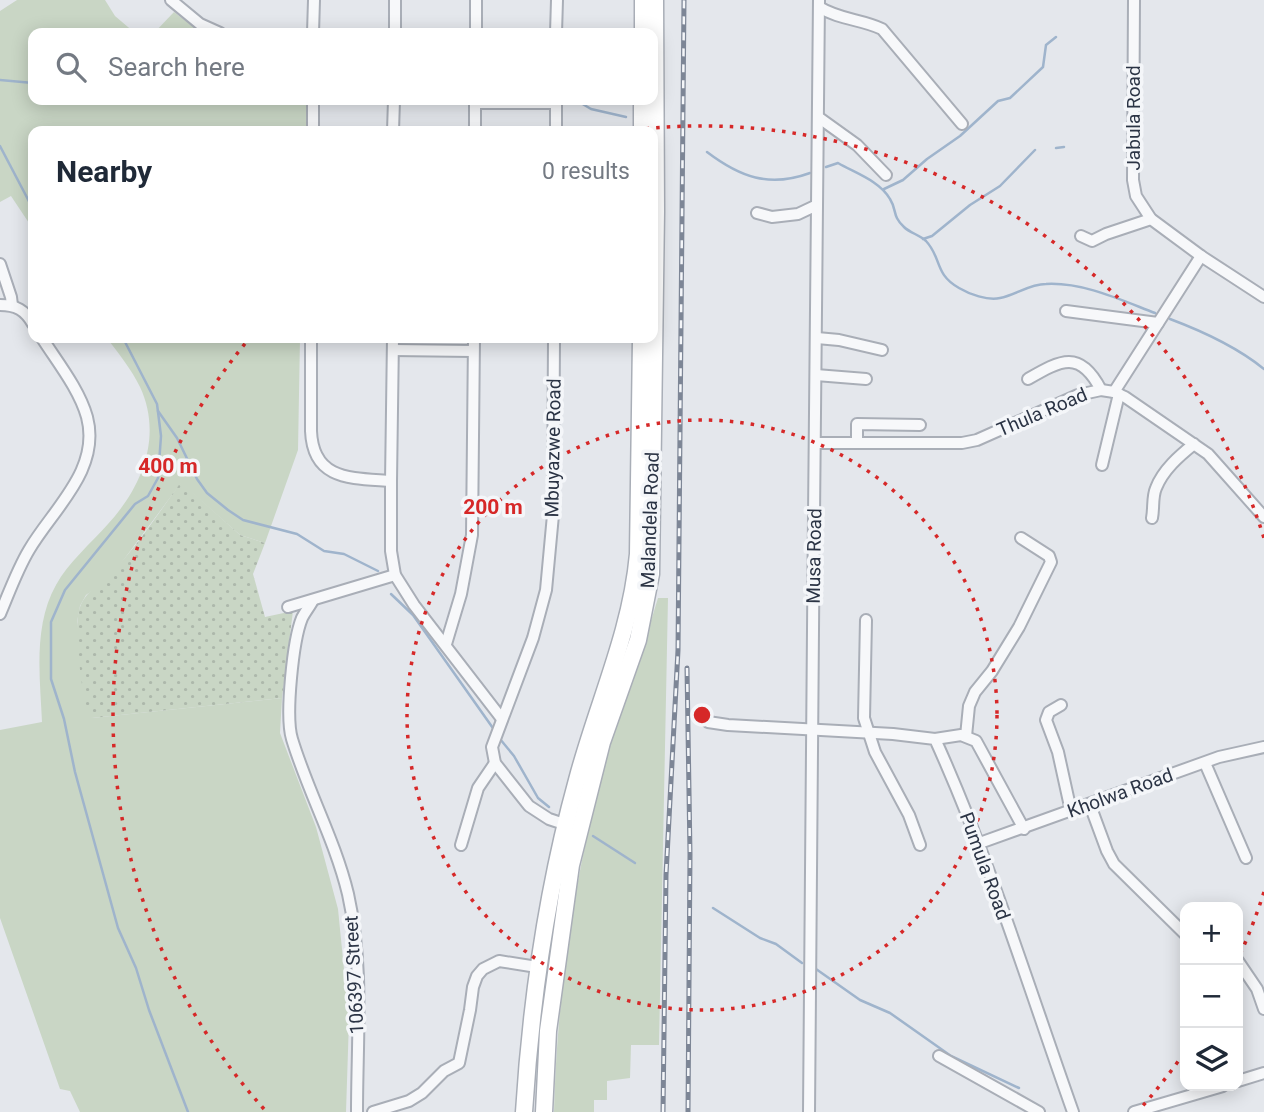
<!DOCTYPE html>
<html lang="en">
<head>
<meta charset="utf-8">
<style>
  body { margin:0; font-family:Roboto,sans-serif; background:#f2f2f3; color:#1f2937 }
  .controls { position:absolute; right:21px; bottom:21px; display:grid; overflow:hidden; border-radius:14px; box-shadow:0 4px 18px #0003 }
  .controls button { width:63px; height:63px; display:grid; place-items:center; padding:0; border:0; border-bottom:2px solid #e0e1e3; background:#fff; color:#1f2937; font:35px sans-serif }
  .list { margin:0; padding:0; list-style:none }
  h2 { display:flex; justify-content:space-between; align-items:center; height:91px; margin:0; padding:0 28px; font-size:30px }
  h2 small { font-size:23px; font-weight:400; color:#747a83 }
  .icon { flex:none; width:38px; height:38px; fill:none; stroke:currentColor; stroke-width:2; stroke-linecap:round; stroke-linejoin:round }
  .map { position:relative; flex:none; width:1264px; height:1112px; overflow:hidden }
  .search { position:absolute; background:#fff; box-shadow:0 4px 18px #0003; left:28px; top:28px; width:630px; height:77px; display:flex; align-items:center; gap:18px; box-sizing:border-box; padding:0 24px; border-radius:14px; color:#747a83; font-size:26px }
  .panel { position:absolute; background:#fff; box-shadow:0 4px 18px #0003; left:28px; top:126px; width:630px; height:217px; border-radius:14px }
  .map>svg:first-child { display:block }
  .green { fill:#c9d6c5 }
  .park { fill:url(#park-dots) }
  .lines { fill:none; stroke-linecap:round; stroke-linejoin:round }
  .stream { stroke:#9fb4cc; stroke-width:2.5 }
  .minor-casing { stroke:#a9aeb7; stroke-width:14 }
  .secondary-casing { stroke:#a9aeb7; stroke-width:19 }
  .minor { stroke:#f7f8fa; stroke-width:10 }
  .secondary { stroke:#fff; stroke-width:16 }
  .rail-casing { stroke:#7d8696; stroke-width:5 }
  .rail { stroke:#f4f6f9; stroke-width:2.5; stroke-dasharray:8; stroke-linecap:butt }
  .ring { fill:none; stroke:#d62828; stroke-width:3.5; stroke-dasharray:3.5 7 }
  .labels { text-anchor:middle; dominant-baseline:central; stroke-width:7; stroke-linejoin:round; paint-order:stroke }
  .street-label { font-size:19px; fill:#2b3445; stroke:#f4f6f9 }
  .centre { fill:#d62828; stroke:#f4f6f9; stroke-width:3.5 }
  .ring-label { font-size:21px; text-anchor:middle; font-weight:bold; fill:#d62828; stroke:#f4f6f9; stroke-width:7; stroke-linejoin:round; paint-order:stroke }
</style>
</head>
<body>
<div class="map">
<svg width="1264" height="1112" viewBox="0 0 1264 1112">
  <defs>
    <pattern id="park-dots" width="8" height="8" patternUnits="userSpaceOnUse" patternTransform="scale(1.75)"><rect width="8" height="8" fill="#c9d6c5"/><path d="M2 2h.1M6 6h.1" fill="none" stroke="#adb8ab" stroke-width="1.8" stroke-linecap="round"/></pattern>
  </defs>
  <rect width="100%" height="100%" fill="#e4e7ec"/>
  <!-- green -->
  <g class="green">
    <polygon points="17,0 105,0 115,16 135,33 33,33 33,100 307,100 306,131 33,131 33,229 11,196 0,202 0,11"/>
    <polygon points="174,12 196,29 194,33 154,33"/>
    <path d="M107,338H300L298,450L265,543L240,535L181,483L119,566L104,582L86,595L80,606L77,622L92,718L282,698L280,733L316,827L338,909L349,1020L346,1112H80L70,1091L60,1089L0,918V730L42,722C40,677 33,626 56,585C68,563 91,543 108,524C142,487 163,436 140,387C132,370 118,353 107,338Z"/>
    <path d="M658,598H668L659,1045H631L630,1078L607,1081V1100H594V1112H554C557,997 573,882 603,771C619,712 641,656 658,598Z"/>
  </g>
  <!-- park -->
  <path class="park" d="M181,482L240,535L265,543L253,574L265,617L293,611L282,698L92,718L86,713C83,688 72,629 80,607C86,590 105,581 116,568C140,542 160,511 181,482Z"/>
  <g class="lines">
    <!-- stream -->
    <g class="stream">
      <polyline points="0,80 33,83"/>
      <polyline points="576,100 591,109 626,117"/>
      <polyline points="0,146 33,209"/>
      <polyline points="1056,148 1064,147"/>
      <path d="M707,152C740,177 769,188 810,173"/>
      <path d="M826,167L838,163C855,173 880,181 890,199C897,210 892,216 904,227C910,233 920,235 926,241C942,258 934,274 959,288C969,294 988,301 1000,298C1016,295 1029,284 1046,284C1083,282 1121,300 1155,313"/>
      <polyline points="884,189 903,180 927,159 960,136 998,101 1010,98 1043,67 1046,45 1056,37"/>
      <polyline points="923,239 932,236 970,205 1000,186 1035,150"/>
      <path d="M1170,319C1202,331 1237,347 1264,369"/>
      <polyline points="123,338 157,404 161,436 158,478 148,496 135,504 65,590 51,622 51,679 64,719 75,772 118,928 136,968 149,1010 188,1112"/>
      <polyline points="158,411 177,438 197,479 207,493 228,510 243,520 297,534 324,551 344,554 378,571"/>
      <polyline points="391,594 413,615 495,731"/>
      <polyline points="500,739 514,756 538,798 549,807"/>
      <polyline points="593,836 635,863"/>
      <polyline points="713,908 760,938 776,944 802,963"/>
      <polyline points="816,969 860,1000 890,1013 951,1056 1019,1088"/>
    </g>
    <!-- minor casing -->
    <g class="minor-casing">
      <g id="minor">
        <polyline points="171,0 200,24 220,33"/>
        <polyline points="1134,0 1133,180 1136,196 1151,219 1201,256 1264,297"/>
        <path d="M819,7C840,20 861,19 882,29L962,124"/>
        <polyline points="313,33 314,0"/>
        <polyline points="395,33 395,0"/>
        <polyline points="476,33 476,0"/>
        <polyline points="556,33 557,0"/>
        <polyline points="475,100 475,131"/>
        <polyline points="475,103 556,103"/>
        <polyline points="818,117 857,145 886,175"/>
        <polyline points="313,131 313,100"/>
        <polyline points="393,131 394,100"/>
        <polyline points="556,131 556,100"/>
        <polyline points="757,213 772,217 798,214 817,205"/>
        <polyline points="1081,236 1092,241 1106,234 1151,219"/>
        <polyline points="0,264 11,297 12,305"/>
        <path d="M0,305C16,305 25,310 33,324"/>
        <polyline points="1066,311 1158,323"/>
        <path d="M311,338V431C313,481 352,478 391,481"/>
        <polyline points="393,338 391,481 391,551 395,575 414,605 502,719"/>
        <polyline points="554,338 553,515 546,590 533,638 492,747 495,763 529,806 549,819 570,826"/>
        <polyline points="817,338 839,340 882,350"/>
        <polyline points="393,350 473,351"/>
        <polyline points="816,375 866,379"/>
        <path d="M1028,379C1061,360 1080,349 1101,390"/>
        <polyline points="1114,392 1201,256"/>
        <polyline points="816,443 962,443 977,440 1078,395 1101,390 1114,392 1125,397 1208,454 1264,517"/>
        <polyline points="857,443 857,424 920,425"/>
        <polyline points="1102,465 1119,394"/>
        <path d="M1152,518C1154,508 1152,497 1156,488C1163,470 1179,456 1194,444"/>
        <path d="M313,600C310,606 305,612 302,618C293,640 285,716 292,739C308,792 335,840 348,894C364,965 357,1040 357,1112"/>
        <polyline points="288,607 395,575"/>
        <path d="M0,614C9,593 17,570 29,550C53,509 101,470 87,417C79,389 58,363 42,338"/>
        <polyline points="866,620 864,718 875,752 909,815 920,845"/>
        <polyline points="446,644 461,594 472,535 474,338"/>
        <polyline points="1061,705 1049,712 1046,720 1058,752 1071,811"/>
        <path d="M708,722L728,725L893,734L935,739C989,858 1029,988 1073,1112"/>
        <polyline points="966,736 969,706 975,692 992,671 1019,627 1051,562 1049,556 1021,538"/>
        <polyline points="935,739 961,735 976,741 1024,829"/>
        <polyline points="1205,763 1246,858"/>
        <polyline points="1090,805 1107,851 1114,864 1185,934"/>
        <polyline points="977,844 1219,757 1264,747"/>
        <polyline points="461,845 478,788 495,763"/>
        <polyline points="1238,961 1257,989 1264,1009"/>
        <polyline points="939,1056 1039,1112"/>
        <polyline points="1238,1081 1264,1073"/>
        <polyline points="373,1112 409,1101 422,1093 444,1071 459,1063 470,1010 473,987 477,976 483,969 499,961 537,967"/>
        <path d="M809,1112C810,741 817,371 819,0"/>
        <polyline points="1134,1112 1223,1086"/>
      </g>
    </g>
    <!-- secondary casing -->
    <g class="secondary-casing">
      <g id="secondary">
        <polyline points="643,33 643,0"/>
        <polyline points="642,131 642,100"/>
        <path d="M524,1112C531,1000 547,889 577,780C597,704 631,633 638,554L641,338"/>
        <polyline points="544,1112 548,1031 571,865 602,742 638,640 651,574 656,211 655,0"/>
      </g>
    </g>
    <!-- minor -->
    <use href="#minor" class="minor"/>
    <!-- secondary -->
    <use href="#secondary" class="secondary"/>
    <!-- rail casing -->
    <g class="rail-casing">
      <g id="rail">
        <polyline points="687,668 690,854 688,1112"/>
        <polyline points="663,1112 666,875 678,650 684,0"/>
      </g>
    </g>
    <!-- rail -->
    <use href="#rail" class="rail"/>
  </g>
  <!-- distance rings -->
  <g class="ring">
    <circle cx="702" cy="715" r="295"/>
    <path d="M1264 892A589 589 0 0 1 1238 959M1184 1053A589 589 0 0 1 1140 1109M264 1109A589 589 0 0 1 248 340M625 131A589 589 0 0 1 1264 538"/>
  </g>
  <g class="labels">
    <!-- street labels -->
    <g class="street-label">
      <text transform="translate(1133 118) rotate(-90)">Jabula Road</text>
      <text transform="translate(1042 412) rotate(-23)">Thula Road</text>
      <text transform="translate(553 448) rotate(-89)">Mbuyazwe Road</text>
      <text transform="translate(650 520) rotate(-88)">Malandela Road</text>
      <text transform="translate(814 556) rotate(-89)">Musa Road</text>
      <text transform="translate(1120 793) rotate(-20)">Kholwa Road</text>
      <text transform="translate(985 866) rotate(70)">Pumula Road</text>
      <text transform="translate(354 975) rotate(-93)">106397 Street</text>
    </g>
  </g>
  <circle cx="702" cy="715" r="10" class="centre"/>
  <g class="ring-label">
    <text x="168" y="473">400 m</text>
    <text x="493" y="514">200 m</text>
  </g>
</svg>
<div class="controls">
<button>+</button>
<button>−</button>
<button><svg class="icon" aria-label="layers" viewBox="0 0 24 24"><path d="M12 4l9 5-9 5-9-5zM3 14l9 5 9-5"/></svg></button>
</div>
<div class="search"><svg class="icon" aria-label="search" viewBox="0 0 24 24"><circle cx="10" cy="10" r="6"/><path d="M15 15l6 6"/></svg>Search here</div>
<section class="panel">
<h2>Nearby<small>0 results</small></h2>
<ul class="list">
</ul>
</section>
</div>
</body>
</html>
